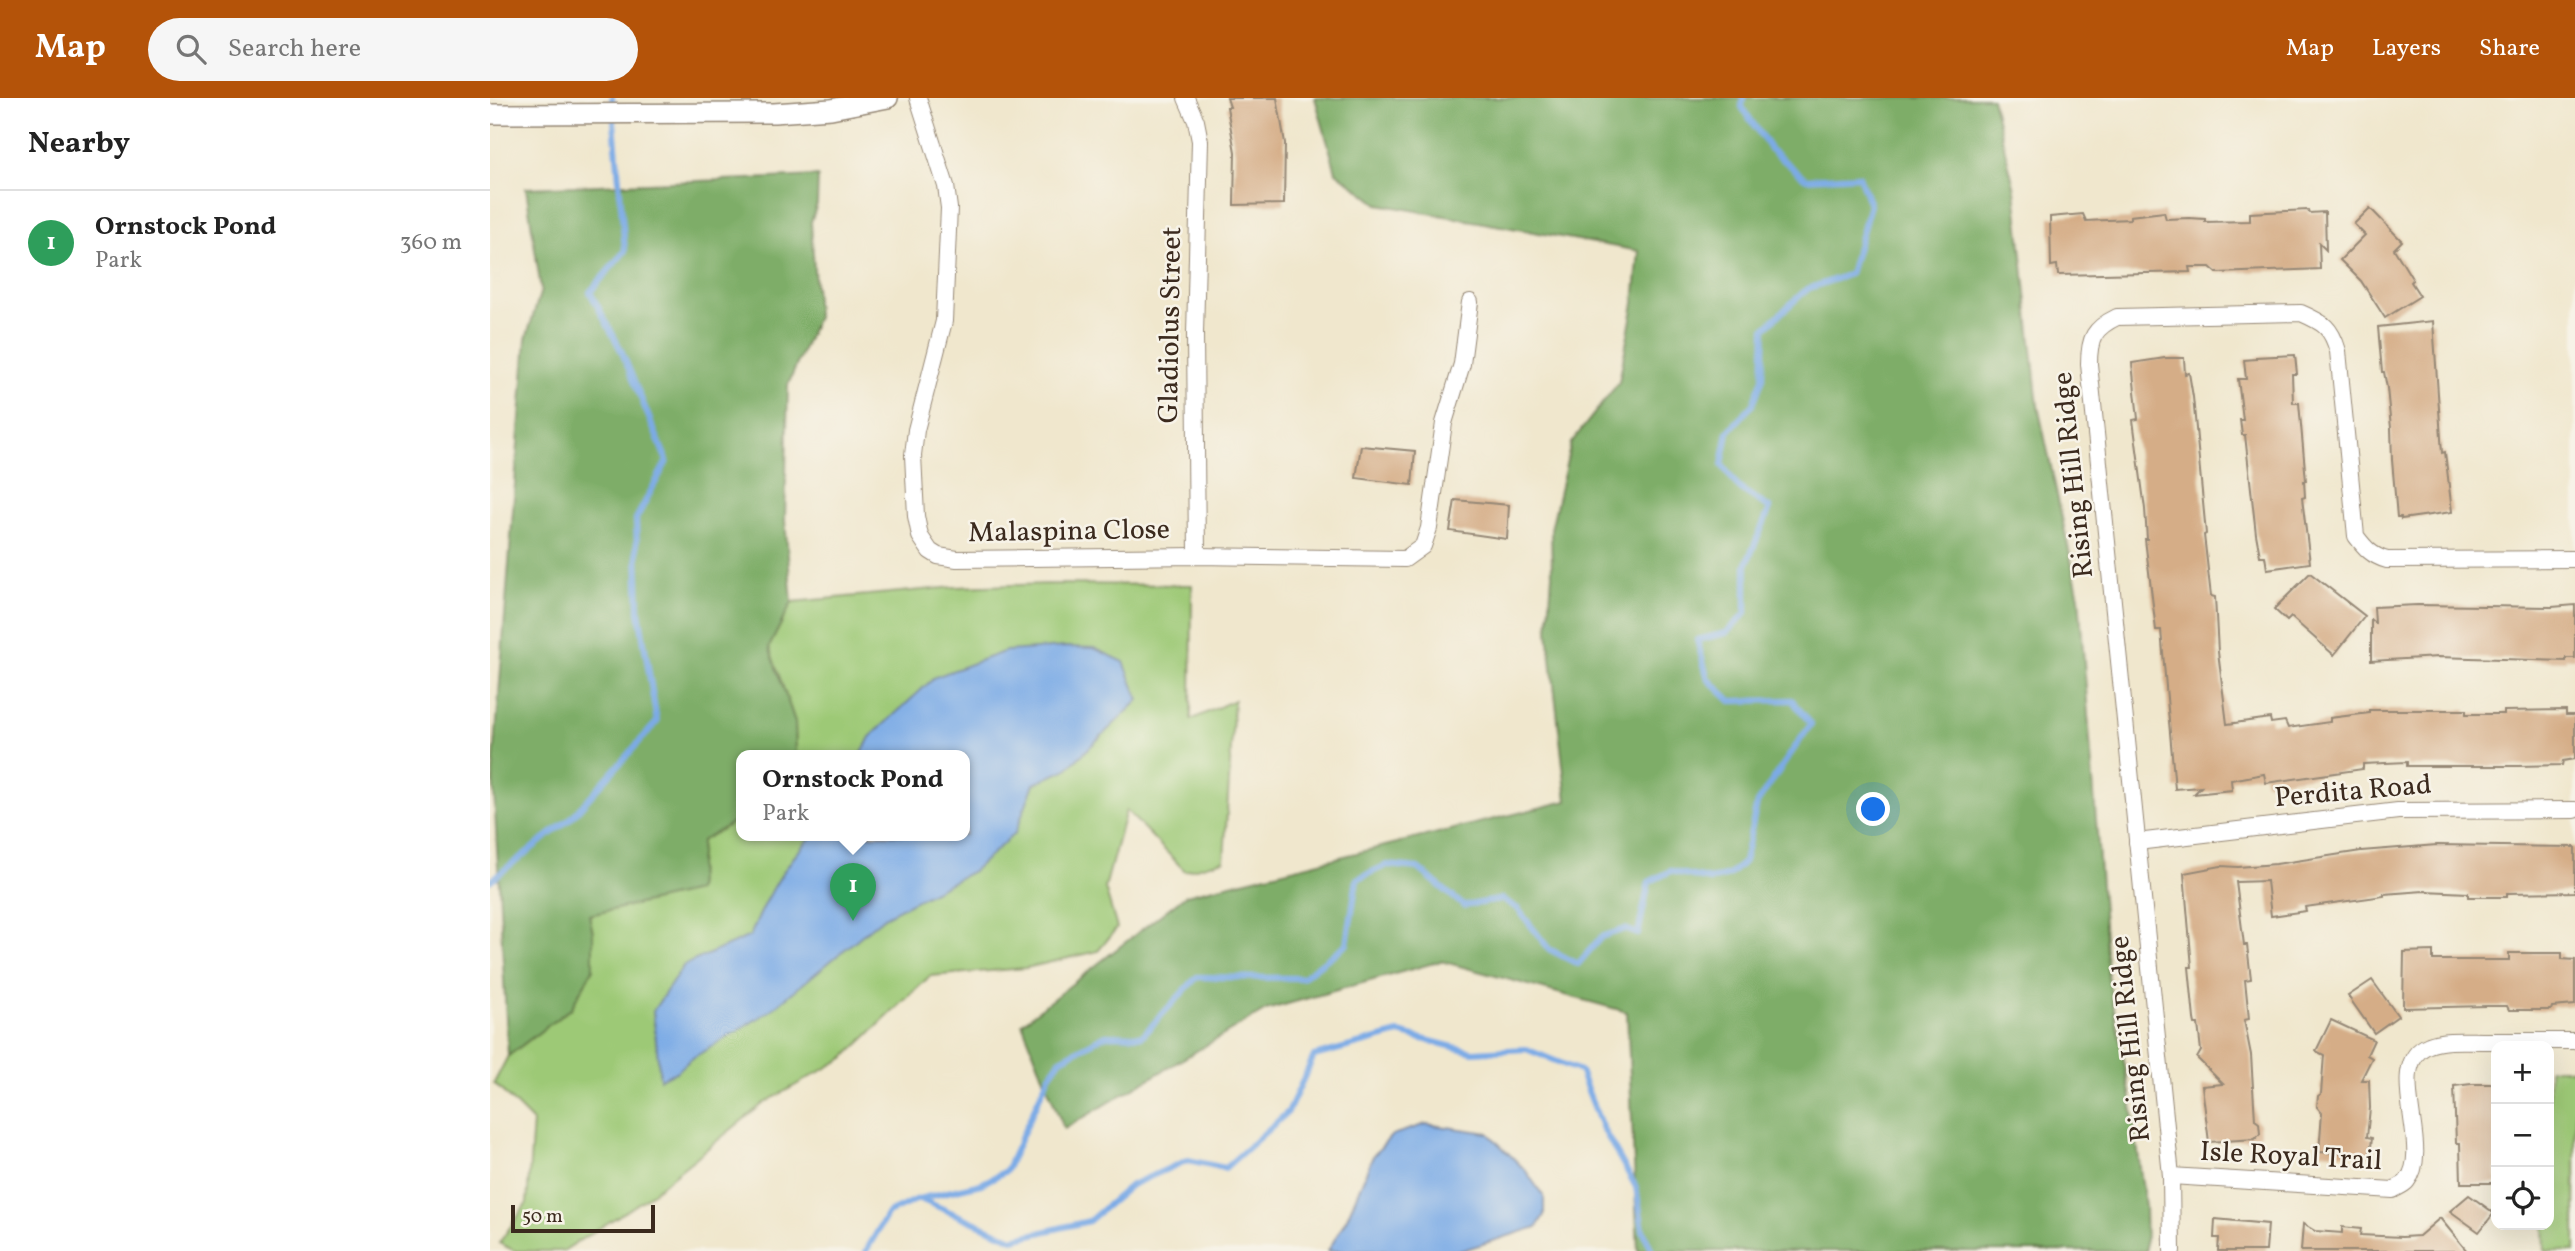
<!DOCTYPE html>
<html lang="en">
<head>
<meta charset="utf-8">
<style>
  body { margin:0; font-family:Vollkorn,serif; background:#f6f6f6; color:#222 }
  .controls { position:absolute; right:21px; bottom:21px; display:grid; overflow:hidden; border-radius:14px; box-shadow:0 7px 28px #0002 }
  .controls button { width:63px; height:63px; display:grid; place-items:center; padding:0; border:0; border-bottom:2px solid #e0e0e0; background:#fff; color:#222; font:35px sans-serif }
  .scale { position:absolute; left:21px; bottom:18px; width:144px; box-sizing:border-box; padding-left:7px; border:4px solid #3b2a1e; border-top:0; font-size:19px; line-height:24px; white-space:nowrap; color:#3b2a1e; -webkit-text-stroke:5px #f7f3e8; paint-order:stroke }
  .you { position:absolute; left:1384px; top:712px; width:24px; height:24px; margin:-18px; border:5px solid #fff; border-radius:50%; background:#1a73e8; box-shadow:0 0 0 10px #1a73e833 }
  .badge { display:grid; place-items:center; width:46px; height:46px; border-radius:50%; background:#b45309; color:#fff; font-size:23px; font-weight:700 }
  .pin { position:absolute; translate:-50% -58px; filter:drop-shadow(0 2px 4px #0008) }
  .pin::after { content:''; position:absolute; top:37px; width:24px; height:21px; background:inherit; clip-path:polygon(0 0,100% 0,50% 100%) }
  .popup { position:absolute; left:246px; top:652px; width:234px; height:91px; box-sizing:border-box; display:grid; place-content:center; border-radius:14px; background:#fff; filter:drop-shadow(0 2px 5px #0005); font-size:23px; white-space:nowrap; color:#767676 }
  .popup b { font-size:26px; color:#222 }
  .popup::after { content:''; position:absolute; left:50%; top:100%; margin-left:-14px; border:14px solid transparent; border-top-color:#fff }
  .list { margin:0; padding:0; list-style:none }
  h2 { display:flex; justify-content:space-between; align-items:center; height:91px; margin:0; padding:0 28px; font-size:30px }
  h2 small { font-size:23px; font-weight:400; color:#767676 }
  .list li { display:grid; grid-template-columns:46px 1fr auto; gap:21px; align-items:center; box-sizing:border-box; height:105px; padding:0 28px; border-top:2px solid #e0e0e0 }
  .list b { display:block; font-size:26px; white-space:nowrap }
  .list p { margin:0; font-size:23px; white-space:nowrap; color:#767676 }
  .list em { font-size:23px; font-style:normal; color:#767676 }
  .icon { flex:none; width:38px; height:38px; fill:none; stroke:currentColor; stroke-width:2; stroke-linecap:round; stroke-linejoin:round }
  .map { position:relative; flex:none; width:2085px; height:1153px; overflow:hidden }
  header { display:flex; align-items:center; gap:42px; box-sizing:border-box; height:98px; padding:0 35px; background:#b45309; color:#fff }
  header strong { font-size:33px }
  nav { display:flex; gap:38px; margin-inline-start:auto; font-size:24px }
  .search { width:490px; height:63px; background:#f6f6f6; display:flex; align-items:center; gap:18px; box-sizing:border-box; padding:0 24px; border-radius:38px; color:#767676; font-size:26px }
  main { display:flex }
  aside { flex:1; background:#fff }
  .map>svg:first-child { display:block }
  .green { fill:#9dc976; stroke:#6c7a4a; stroke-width:2 }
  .forest { fill:#7ead67; stroke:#5c6c42; stroke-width:2 }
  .water { fill:#7cabe6; stroke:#5c6a82; stroke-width:2 }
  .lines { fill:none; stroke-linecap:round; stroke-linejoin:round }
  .stream { stroke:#7cabe6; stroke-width:6 }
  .building { fill:#d5ad87 }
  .minor-casing { stroke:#968876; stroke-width:18 }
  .tertiary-casing { stroke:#968876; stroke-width:22 }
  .minor { stroke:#fff; stroke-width:16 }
  .tertiary { stroke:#fff; stroke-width:19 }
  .labels { text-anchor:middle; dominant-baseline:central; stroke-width:5; stroke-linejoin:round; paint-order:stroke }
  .street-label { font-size:28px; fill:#3b2a1e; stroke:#f7f3e8 }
</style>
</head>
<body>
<header>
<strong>Map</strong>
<div class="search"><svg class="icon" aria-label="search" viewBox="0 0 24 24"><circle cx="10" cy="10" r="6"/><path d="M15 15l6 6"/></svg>Search here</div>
<nav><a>Map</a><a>Layers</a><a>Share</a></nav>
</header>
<main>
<aside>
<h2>Nearby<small></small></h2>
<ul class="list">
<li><span class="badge" style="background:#2e9e5b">1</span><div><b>Ornstock Pond</b><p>Park</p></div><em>360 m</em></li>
</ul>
</aside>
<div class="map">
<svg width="2085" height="1153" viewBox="0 0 2085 1153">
  <rect width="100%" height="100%" fill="#f7f3e8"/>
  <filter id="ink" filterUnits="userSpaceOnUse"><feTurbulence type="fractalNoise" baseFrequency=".0143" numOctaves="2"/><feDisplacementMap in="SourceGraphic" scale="14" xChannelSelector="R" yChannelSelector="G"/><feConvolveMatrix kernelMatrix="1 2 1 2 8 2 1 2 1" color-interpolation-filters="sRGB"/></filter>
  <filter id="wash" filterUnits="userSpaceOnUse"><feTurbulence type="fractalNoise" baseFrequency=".00686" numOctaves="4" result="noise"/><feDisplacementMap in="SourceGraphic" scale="28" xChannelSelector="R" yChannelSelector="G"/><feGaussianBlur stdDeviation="1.57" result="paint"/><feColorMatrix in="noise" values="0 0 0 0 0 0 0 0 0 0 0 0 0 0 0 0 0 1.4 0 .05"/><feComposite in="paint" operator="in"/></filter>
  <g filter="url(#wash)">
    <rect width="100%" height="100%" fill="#f0e7cd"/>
    <!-- green -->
    <g class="green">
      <polygon points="558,486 702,487 701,622 744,602 734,762 695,773 636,712 615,790 627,830 608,853 536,870 440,878 354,960 274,1005 152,1103 73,1153 25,1153 9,1145 37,1105 43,1024 4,985 18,958 81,910 103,871 103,835 99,817 207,793 211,743 251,720 251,737 475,737 475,657 306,657 305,624 279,549 302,504 465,489"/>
      <polygon points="2059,971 2085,971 2085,1153 2055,1153 2054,1127 2059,1127"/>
    </g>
    <!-- forest -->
    <g class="forest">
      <polygon points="825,0 1502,0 1525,92 1548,308 1589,499 1618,879 1641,1000 1655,1108 1656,1153 1148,1153 1137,914 951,863 776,912 574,1031 532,925 696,797 1077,703 1058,533 1062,477 1061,431 1081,345 1129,284 1144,205 1149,153 888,106 846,74"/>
      <polygon points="328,78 327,106 321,124 327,219 298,287 295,422 302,504 279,549 305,624 306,657 251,657 251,720 211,743 207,793 99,817 103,835 103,871 81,910 18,958 3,675 36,241 51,192 36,90"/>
    </g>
    <!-- water -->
    <g class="water">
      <path d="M576,549L604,550L634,564L649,602L577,671L544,686L525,735L483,773L394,819L280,913L201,961L186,974L170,981L163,913L194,867L260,838C277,799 293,768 323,737H475V657H371L380,639L445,579L516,553Z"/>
      <polygon points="936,1026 998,1035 1035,1072 1054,1099 1054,1117 1047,1129 970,1153 838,1153 857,1120 883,1058 902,1037"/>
    </g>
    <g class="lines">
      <!-- stream -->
      <g class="stream">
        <polyline points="0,783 81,720 167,624 149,514 146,421 177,363 131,252 100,194 135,153 122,0"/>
        <polyline points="430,1101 523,1141 599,1123 641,1087 698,1062 735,1070 798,1014 824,958 909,935 983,954 1036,951 1090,973 1112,1029 1146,1089 1153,1132 1162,1153"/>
        <polyline points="376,1153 398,1115 428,1101 491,1086 516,1073 559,978 571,961 616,937 652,938 707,879 812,880 857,846 867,781 897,767 928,770 974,808 1012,801 1028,811 1059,851 1088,866 1111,839 1135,831 1148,836 1159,784 1181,773 1220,782 1239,777 1254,764 1267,705 1321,626 1302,602 1241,603 1218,581 1207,542 1236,535 1256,515 1256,467 1280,410 1249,390 1232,367 1238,334 1263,306 1273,280 1275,230 1317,191 1360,176 1380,107 1369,78 1316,81 1280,51 1252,9 1253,0"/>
      </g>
    </g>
    <g id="blocks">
      <!-- building -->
      <g class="building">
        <polygon points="737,0 787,0 795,45 794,106 744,107 745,54 737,9 740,9"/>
        <polygon points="1880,110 1912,143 1904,151 1923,182 1921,184 1930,198 1895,220 1871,183 1850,162 1875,137 1864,126"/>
        <polygon points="1818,112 1819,115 1835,114 1836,152 1829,145 1830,171 1727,175 1720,169 1699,169 1700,174 1568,177 1567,167 1561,168 1560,119 1593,116 1596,123 1640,121 1640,118 1674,114 1676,121 1699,120 1715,121 1715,124 1760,123 1760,115"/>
        <polygon points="1943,223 1952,355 1955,354 1962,414 1911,421 1911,419 1907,419 1902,362 1901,330 1897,290 1894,274 1892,274 1888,229"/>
        <polygon points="1805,257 1807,276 1802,276 1803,305 1809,305 1816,383 1814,383 1815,399 1812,400 1820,465 1777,471 1775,458 1770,458 1766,436 1755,337 1752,337 1750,322 1753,322 1748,281 1756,281 1754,262 1766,261 1766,259"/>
        <polygon points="1675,260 1694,260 1695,276 1699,275 1703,299 1716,436 1714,437 1721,498 1725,499 1728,554 1737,626 1780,620 1781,625 1795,623 1798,630 1840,624 1840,620 1879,615 1879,612 1976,612 1976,616 2014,616 2014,613 2076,612 2076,617 2085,617 2085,661 2073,663 2072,667 2028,668 1917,668 1917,664 1873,666 1873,671 1776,685 1774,676 1741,682 1742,692 1704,696 1711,689 1685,691 1671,532 1666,532 1655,441 1657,441 1655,411 1643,322 1648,321 1642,265"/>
        <polygon points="871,348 925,353 922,387 866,380"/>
        <polygon points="965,402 1019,407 1017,441 960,433"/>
        <polygon points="1820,475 1875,518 1844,557 1801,519 1797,523 1784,511"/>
        <polygon points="1928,507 2062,509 2085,507 2085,560 2076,560 2076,563 1948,559 1881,563 1881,522 1885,525 1884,509"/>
        <polygon points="1947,747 2085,749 2085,794 2017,795 2017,799 1978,799 1978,795 1934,793 1894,796 1894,798 1815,809 1816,813 1781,818 1777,783 1746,784 1754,847 1757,847 1761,881 1755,882 1759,921 1754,922 1761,957 1765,1022 1769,1025 1770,1036 1765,1041 1719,1044 1712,988 1733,986 1707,960 1711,953 1708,926 1705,926 1704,921 1699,869 1702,869 1694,775 1731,768 1748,769 1786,766 1871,753"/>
        <polygon points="1943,853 1943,862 2019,862 2019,855 2072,855 2072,861 2085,862 2085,907 2062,909 2061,912 2019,912 2017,908 1997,908 1913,910 1914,854"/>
        <polygon points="1882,882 1908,918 1884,935 1858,898"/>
        <polygon points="1841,922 1884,942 1877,957 1882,960 1871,982 1879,982 1880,1010 1877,1039 1882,1040 1880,1057 1829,1054 1832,1015 1827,1009 1828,998 1831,996 1834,957 1826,953"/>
        <polygon points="1982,986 2006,986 2006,1085 1971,1085 1970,1045 1966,1045 1964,988"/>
        <polygon points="1979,1097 2004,1115 1989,1134 1960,1113"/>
        <polygon points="1950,1120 1977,1153 1811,1153 1813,1126 1825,1133 1852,1135 1852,1129 1871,1131 1870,1137 1912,1139 1929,1138"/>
        <polygon points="1725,1121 1778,1126 1776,1153 1728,1153 1729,1140 1724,1140"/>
      </g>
    </g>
  </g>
  <g filter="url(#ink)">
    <use href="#blocks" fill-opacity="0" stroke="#968876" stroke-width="2"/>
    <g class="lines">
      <!-- minor casing -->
      <g class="minor-casing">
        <g id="minor">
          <polyline points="428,0 456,88 459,110 454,223 426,332 423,357 426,418 430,438 440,453 448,458 467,461 707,458 915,461 933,448 939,430 954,325 972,266 980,204"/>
          <polyline points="696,0 706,23 710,43 705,236 707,458"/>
          <polyline points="1647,744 1908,713 2085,712"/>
          <path d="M1681,1078L1903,1092C1908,1089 1914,1087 1917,1083C1944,1050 1892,966 1939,947C1955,941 1976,943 1993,943C2024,943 2054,943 2085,943"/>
          <path d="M1682,1153L1681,1078L1599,266C1599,240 1604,230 1627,219L1811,215C1834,225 1841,229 1848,253L1866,438C1875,450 1882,458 1897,462L2085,461"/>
        </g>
      </g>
      <!-- tertiary casing -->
      <g class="tertiary-casing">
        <polyline id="tertiary" points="0,16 284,15 341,11 398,0"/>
      </g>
      <!-- minor -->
      <use href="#minor" class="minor"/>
      <!-- tertiary -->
      <use href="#tertiary" class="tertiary"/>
    </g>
  </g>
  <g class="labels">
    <!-- street labels -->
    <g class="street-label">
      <text transform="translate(681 227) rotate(-89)">Gladiolus Street</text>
      <text transform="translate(1584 377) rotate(-96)">Rising Hill Ridge</text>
      <text transform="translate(579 434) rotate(-1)">Malaspina Close</text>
      <text transform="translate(1863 694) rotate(-5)">Perdita Road</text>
      <text transform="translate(1641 941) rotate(-96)">Rising Hill Ridge</text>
      <text transform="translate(1801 1059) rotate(3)">Isle Royal Trail</text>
    </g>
  </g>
</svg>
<div class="controls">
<button>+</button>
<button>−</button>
<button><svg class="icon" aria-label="locate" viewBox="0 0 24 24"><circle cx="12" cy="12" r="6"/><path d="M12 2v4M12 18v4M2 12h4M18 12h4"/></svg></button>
</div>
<div class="scale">50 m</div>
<div class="you"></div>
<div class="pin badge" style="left:363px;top:823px;background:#2e9e5b">1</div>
<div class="popup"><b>Ornstock Pond</b>Park</div>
</div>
</main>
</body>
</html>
